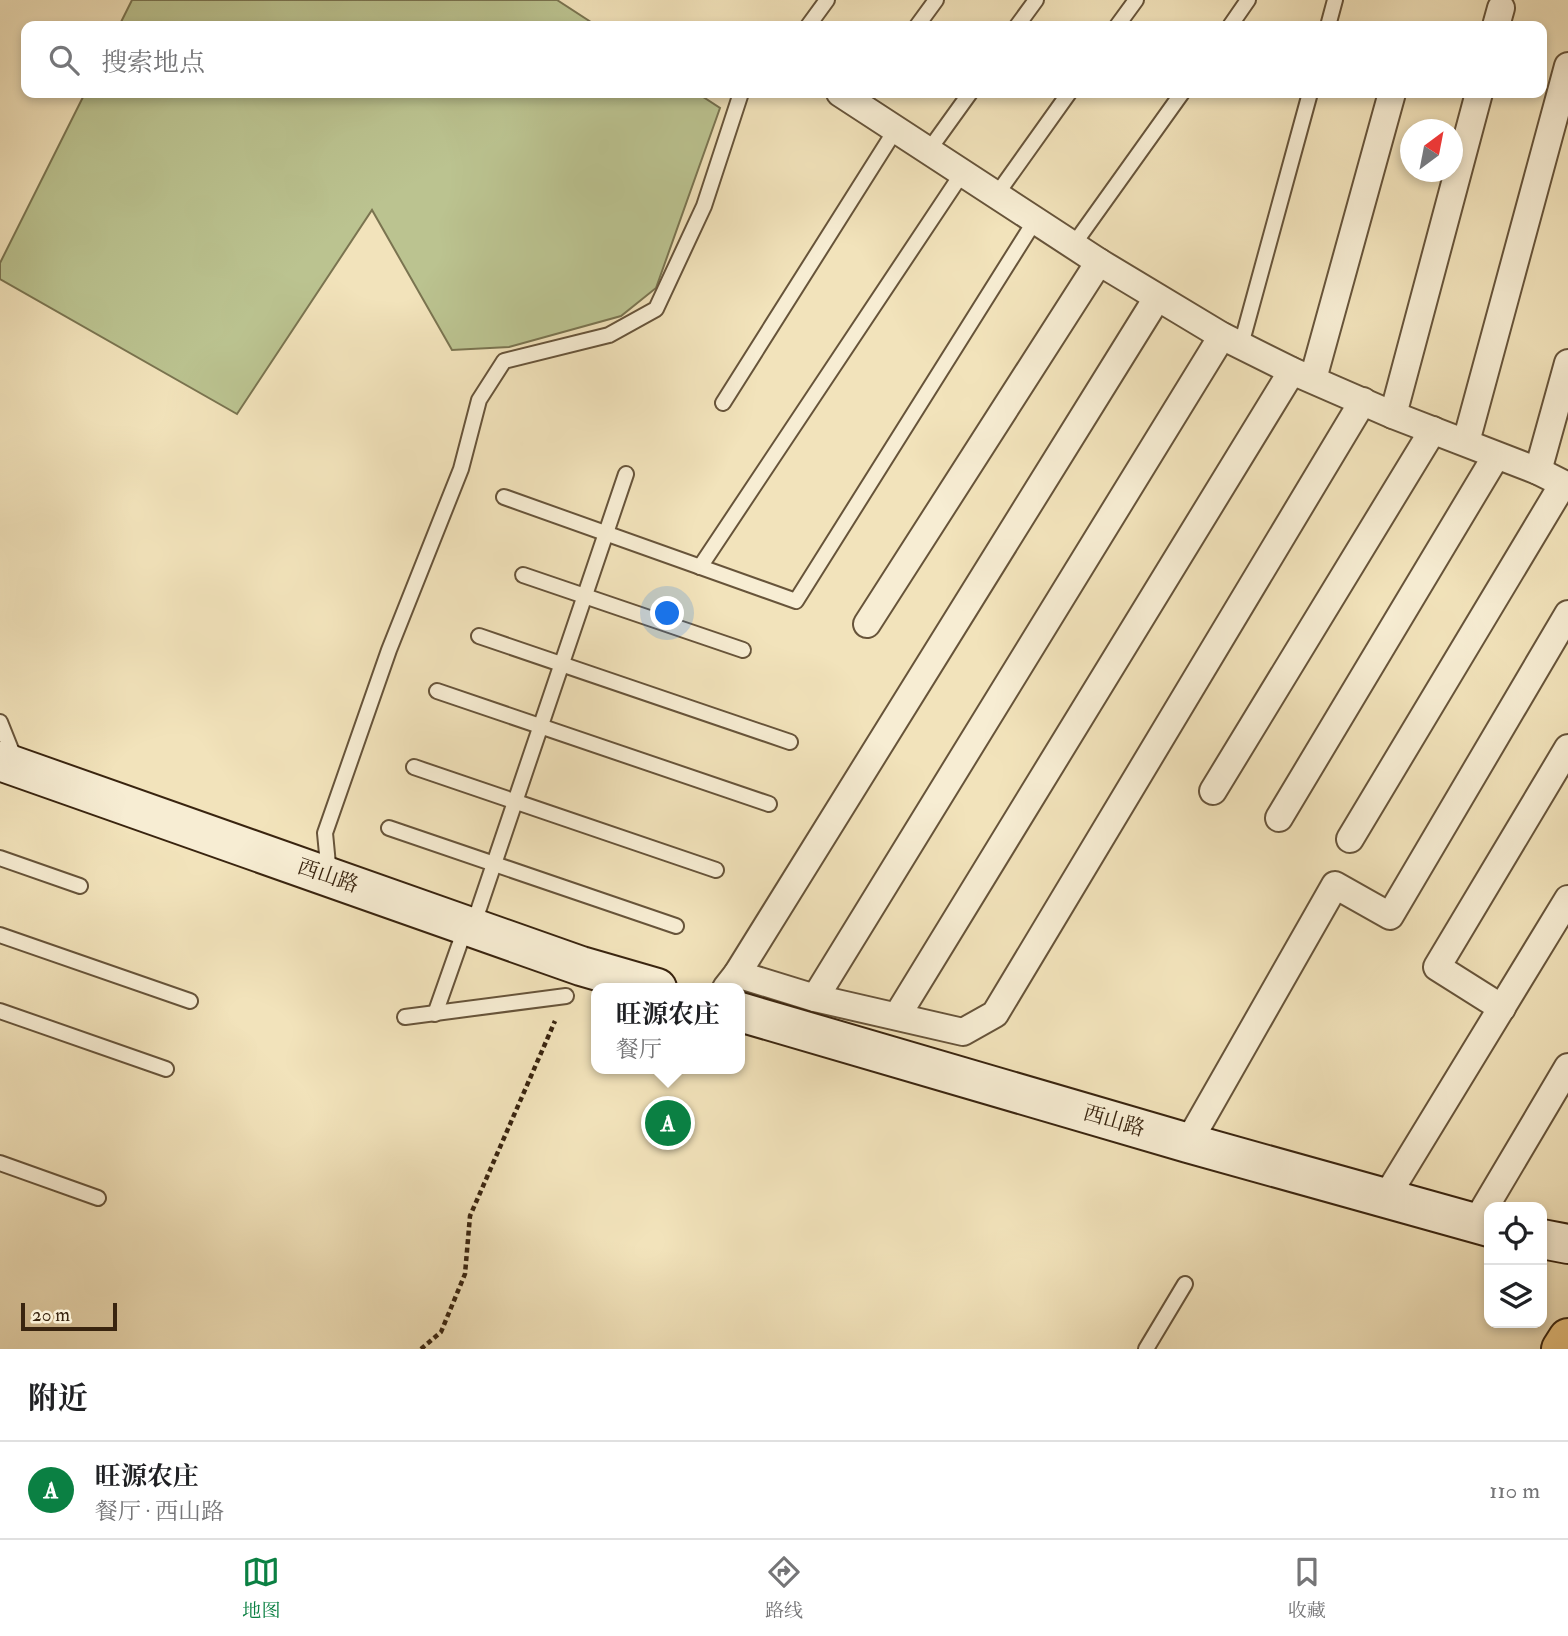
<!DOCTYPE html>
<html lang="zh">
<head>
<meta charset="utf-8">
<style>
  body { margin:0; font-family:"IM FELL Double Pica","Noto Serif SC",serif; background:#f6f6f6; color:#202124 }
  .controls { position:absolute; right:21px; bottom:21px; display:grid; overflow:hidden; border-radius:14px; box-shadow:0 4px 10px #0003 }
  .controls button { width:63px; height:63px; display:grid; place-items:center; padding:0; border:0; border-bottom:2px solid #e0e0e0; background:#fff; color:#202124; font:35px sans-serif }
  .compass { position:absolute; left:1400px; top:119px; width:63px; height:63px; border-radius:50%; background:#fff; box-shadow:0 4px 10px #0003; rotate:32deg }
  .scale { position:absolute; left:21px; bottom:18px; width:96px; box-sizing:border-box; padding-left:7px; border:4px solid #39240f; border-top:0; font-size:19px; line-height:24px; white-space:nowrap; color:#39240f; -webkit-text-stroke:5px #f7edd3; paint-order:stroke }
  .you { position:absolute; left:668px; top:614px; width:24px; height:24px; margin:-18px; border:5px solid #fff; border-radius:50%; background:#1a73e8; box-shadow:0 0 0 10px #1a73e833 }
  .badge { display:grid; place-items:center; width:46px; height:46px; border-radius:50%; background:#0b8043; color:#fff; font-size:23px; font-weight:700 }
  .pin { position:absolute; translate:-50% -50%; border:4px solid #fff; box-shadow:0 2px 7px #0006 }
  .popup { position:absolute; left:591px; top:983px; width:154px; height:91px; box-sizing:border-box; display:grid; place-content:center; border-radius:14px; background:#fff; filter:drop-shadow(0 2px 5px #0005); font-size:23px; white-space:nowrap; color:#757577 }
  .popup b { font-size:26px; color:#202124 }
  .popup::after { content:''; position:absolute; left:50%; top:100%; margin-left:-14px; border:14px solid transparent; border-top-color:#fff }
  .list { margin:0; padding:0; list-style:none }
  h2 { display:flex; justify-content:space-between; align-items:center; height:91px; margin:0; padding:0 28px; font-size:30px }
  h2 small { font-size:23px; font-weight:400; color:#757577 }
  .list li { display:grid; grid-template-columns:46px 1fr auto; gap:21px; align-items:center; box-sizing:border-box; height:98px; padding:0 28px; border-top:2px solid #e0e0e0 }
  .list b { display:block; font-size:26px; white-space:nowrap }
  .list p { margin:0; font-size:23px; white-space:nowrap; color:#757577 }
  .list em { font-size:23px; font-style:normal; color:#757577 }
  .icon { flex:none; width:38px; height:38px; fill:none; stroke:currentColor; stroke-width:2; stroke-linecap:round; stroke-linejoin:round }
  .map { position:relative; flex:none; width:1568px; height:1349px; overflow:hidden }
  .search { position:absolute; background:#fff; box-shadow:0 4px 10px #0003; left:21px; right:21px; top:21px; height:77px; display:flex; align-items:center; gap:18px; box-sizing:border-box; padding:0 24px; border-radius:14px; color:#757577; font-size:26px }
  .sheet { height:189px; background:#fff }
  nav { display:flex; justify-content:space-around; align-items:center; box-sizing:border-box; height:98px; border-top:2px solid #e0e0e0; background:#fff; font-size:19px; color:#757577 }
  nav a { display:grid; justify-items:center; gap:4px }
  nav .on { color:#0b8043 }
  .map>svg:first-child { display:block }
  .green { fill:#bbc390; stroke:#7a7450; stroke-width:2 }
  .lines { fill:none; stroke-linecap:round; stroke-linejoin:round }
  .lane-casing { stroke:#67543a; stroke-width:18 }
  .street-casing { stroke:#67543a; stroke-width:30 }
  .secondary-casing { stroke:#39240f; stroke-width:42 }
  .highway-casing { stroke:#39240f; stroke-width:42 }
  .path { stroke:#39240f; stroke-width:4.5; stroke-dasharray:5 3.5; stroke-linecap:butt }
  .lane { stroke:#f7edd3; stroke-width:14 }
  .street { stroke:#f7edd3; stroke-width:26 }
  .secondary { stroke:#f7edd3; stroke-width:38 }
  .highway { stroke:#e9c27e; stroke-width:38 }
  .labels { text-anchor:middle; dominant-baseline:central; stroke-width:7; stroke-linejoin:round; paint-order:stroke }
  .street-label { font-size:21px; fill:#39240f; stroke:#f7edd3 }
</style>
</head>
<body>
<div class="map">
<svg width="1568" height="1349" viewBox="0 0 1568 1349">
  <rect width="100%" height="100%" fill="#f2e3bb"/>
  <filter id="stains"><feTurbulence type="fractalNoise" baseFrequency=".00286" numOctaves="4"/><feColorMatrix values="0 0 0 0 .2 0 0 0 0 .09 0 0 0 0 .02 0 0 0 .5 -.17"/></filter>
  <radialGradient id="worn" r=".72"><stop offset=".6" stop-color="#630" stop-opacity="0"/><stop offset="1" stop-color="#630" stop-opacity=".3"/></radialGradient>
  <!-- green -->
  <g class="green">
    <polygon points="132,0 557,0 597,26 119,26"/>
    <polygon points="85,93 697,93 720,108 656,288 621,316 509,347 452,350 372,210 237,414 0,279 0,263"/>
  </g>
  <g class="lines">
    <!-- lane casing -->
    <g class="lane-casing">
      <g id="lane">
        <polyline points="808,26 827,0"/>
        <polyline points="917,26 936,0"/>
        <polyline points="1017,26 1036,0"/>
        <polyline points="1117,26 1136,0"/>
        <polyline points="1230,26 1248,0"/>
        <polyline points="1328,26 1335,0"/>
        <polyline points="929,150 970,93"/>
        <polyline points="997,194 1069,93"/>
        <polyline points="1074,244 1182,93"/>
        <polyline points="1241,345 1310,93"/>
        <polyline points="723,403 896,129"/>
        <polyline points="504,497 796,601 1036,219"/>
        <polyline points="700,567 963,172"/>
        <polyline points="523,575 743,650"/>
        <polyline points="479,636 790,742"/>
        <polyline points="437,691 769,804"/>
        <polyline points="0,722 16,762"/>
        <polyline points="414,767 716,870"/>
        <polyline points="389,828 676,926"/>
        <polyline points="0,858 80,886"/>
        <polyline points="329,875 325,833 389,650 461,469 479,400 504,361 609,335 656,309 704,206 741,93"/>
        <polyline points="473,926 626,474"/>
        <polyline points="0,935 190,1001"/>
        <polyline points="0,1011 166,1069"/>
        <polyline points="435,1014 466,926"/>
        <polyline points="405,1017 566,996"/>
        <polyline points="0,1163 98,1198"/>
        <polyline points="1146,1349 1185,1284"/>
      </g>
    </g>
    <!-- street casing -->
    <g class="street-casing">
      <g id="street">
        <polyline points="1496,26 1501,8"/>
        <polyline points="840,93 1099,262 1222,336 1292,371 1393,415 1538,471 1568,486"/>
        <polyline points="1313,379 1392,93"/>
        <polyline points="1393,415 1479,93"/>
        <polyline points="1466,442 1568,66"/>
        <polyline points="1538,471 1568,363"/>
        <polyline points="867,624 1099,262"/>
        <polyline points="1213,791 1433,430"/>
        <polyline points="1279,818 1496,456"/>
        <polyline points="1350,839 1563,484"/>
        <polyline points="737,974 1157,298"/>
        <polyline points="726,988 737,974 815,998 963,1032 995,1014 1363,401"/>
        <polyline points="815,998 1222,336"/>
        <polyline points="1502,1008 1437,967 1568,748"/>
        <polyline points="897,1016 1292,371"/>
        <polyline points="1188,1143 1335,885 1390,916 1568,614"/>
        <polyline points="1385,1199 1568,899"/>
        <polyline points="1475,1224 1568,1067"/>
      </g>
    </g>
    <!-- secondary casing -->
    <g class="secondary-casing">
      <g id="secondary">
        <polyline points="0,761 581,966 657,988"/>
        <polyline points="740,1012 1188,1143 1489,1227"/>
        <polyline points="1542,1239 1568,1244"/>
      </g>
    </g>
    <!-- highway casing -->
    <g class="highway-casing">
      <polyline id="highway" points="1561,1349 1568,1338"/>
    </g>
    <!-- path -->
    <polyline class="path" points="421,1349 441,1332 465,1274 470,1216 555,1021"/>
    <!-- lane -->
    <use href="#lane" class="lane"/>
    <!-- street -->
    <use href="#street" class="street"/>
    <!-- secondary -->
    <use href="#secondary" class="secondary"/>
    <!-- highway -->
    <use href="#highway" class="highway"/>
  </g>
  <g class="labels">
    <!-- street labels -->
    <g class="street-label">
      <text transform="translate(328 876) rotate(19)">西山路</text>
      <text transform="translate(1114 1121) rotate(16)">西山路</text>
    </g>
  </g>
  <rect width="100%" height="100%" filter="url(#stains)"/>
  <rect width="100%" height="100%" fill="url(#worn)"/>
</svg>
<div class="controls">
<button><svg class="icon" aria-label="locate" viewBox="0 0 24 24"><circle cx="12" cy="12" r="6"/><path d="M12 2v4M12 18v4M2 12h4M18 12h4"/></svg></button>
<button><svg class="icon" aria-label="layers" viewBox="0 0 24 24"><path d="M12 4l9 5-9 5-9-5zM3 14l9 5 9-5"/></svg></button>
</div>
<svg class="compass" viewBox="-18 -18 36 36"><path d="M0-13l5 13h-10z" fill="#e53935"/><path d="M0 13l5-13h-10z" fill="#757577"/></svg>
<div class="scale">20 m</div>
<div class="you"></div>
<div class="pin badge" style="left:668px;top:1123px">A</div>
<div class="popup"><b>旺源农庄</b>餐厅</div>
<div class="search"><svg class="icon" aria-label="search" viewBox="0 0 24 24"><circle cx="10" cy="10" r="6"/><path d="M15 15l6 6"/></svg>搜索地点</div>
</div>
<section class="sheet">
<h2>附近<small></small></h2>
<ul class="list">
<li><span class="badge">A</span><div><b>旺源农庄</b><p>餐厅 · 西山路</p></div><em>110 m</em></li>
</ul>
</section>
<nav>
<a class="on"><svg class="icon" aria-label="map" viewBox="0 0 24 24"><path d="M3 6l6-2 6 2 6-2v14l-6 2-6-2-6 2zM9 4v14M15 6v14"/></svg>地图</a>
<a><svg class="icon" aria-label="directions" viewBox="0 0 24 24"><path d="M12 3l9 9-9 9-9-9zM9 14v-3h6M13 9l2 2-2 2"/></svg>路线</a>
<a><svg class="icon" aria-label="saved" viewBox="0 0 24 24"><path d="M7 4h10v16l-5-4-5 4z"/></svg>收藏</a>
</nav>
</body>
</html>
